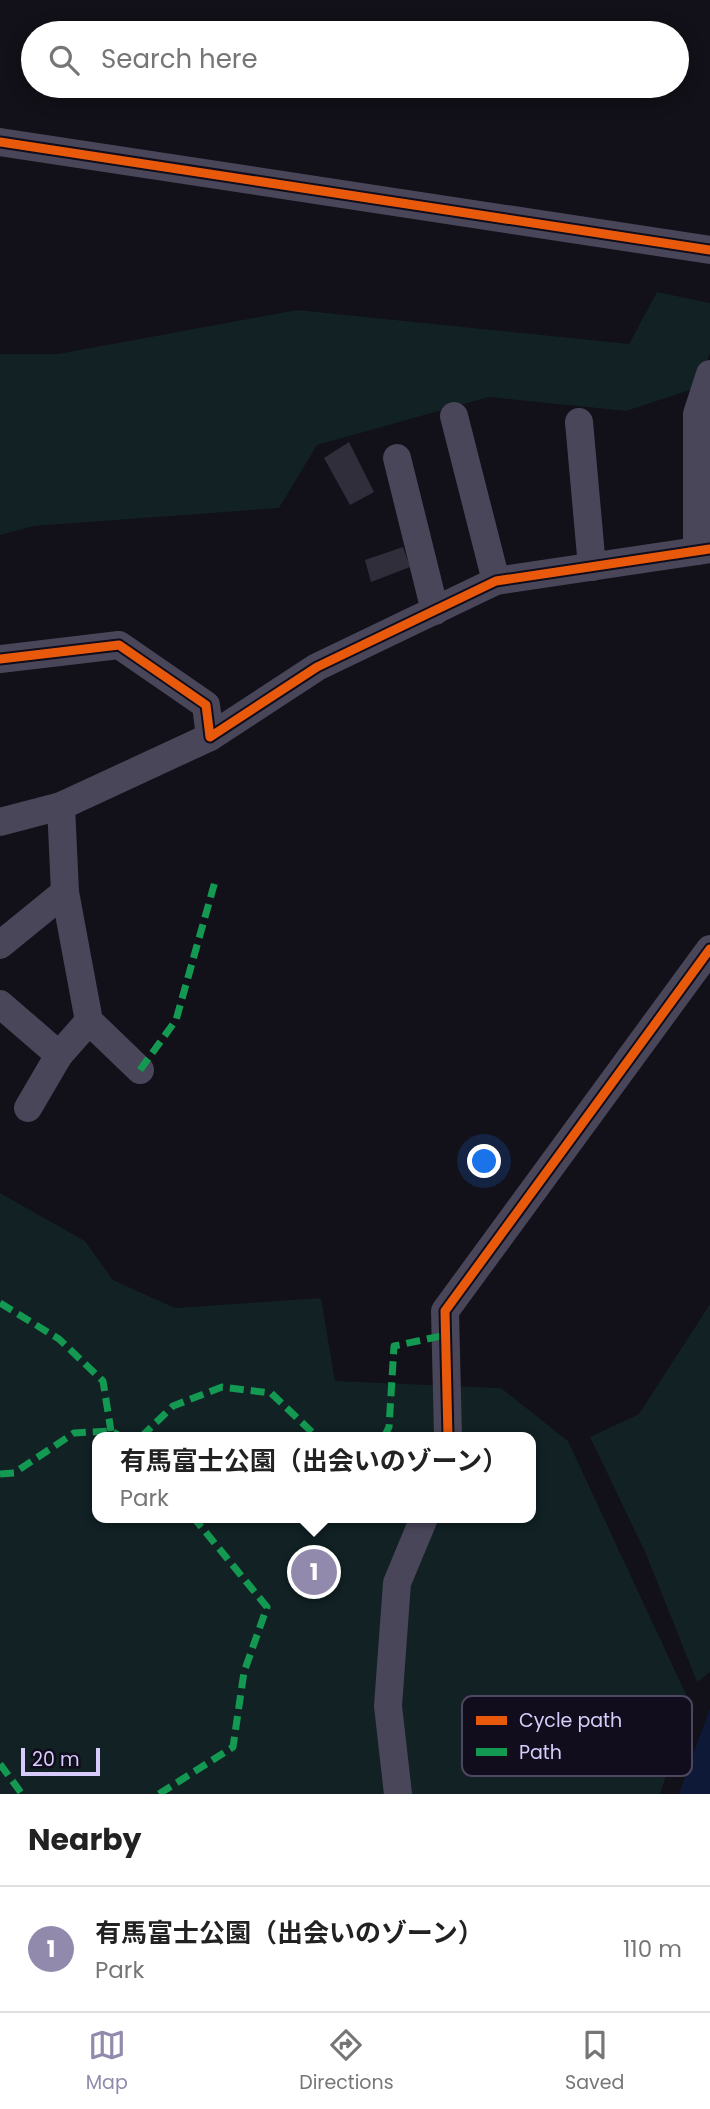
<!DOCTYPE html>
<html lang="en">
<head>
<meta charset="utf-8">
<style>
  body { margin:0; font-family:Poppins,"Noto Sans JP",sans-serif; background:#f6f6f6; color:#222 }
  .scale { position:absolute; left:21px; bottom:18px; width:79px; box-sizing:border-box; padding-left:7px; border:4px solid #d7ccfb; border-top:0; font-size:19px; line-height:24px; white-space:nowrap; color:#d7ccfb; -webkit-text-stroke:5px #110d1c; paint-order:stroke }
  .you { position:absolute; left:485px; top:1162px; width:24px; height:24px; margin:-18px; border:5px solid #fff; border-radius:50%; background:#1a73e8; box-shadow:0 0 0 10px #1a73e833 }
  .badge { display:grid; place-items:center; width:46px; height:46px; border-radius:50%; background:#928aac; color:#fff; font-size:23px; font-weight:700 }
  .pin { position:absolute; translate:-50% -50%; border:4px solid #fff; box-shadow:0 2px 7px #0006 }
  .popup { position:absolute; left:92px; top:1432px; width:444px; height:91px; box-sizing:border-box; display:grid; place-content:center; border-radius:14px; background:#fff; filter:drop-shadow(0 2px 5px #0005); font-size:23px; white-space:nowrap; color:#767676 }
  .popup b { font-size:26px; color:#222 }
  .popup::after { content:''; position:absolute; left:50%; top:100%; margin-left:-14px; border:14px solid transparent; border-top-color:#fff }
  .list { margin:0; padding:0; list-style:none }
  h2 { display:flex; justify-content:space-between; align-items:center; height:91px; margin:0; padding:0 28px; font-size:30px }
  h2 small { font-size:23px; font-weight:400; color:#767676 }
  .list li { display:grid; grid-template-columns:46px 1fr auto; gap:21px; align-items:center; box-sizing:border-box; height:126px; padding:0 28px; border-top:2px solid #e0e0e0 }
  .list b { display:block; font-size:26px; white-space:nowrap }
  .list p { margin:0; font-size:23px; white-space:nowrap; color:#767676 }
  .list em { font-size:23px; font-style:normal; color:#767676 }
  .icon { flex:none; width:38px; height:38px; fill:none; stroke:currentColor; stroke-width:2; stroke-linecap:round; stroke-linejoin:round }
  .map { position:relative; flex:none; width:710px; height:1794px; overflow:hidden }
  .search { position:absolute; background:#fff; box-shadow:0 4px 18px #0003; left:21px; right:21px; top:21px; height:77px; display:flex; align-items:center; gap:18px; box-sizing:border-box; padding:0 24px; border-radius:38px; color:#767676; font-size:26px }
  .sheet { height:217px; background:#fff }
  nav { display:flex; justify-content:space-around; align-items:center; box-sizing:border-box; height:98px; border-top:2px solid #e0e0e0; background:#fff; font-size:19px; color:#767676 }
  nav a { display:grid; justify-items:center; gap:4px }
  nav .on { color:#928aac }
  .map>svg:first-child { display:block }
  .green { fill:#112124; fill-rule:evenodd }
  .water { fill:#0e1937 }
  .building { fill:#312e3b }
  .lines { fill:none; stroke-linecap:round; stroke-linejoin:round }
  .street { stroke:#494659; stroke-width:28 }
  .quiet { stroke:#139951; stroke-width:7; stroke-dasharray:14 7; stroke-linecap:butt }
  .cycleway-casing { stroke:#110d1c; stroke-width:13 }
  .cycleway { stroke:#e8590c; stroke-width:9 }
  .key { fill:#110d1c; stroke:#4c465f; stroke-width:2 }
  .key-label { font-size:19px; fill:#d7ccfb }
</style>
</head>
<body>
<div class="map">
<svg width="710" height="1794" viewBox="0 0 710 1794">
  <rect width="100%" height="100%" fill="#121018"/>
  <!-- green -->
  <g class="green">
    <polygon points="657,292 710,303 710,353 699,387 626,411 489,397 317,445 279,508 34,526 0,535 0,354 58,354 297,310 629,344"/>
    <path d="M0,1193L85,1241L113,1280L175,1308L321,1298L335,1381L501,1388L568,1441L690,1703L660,1794H0ZM97,1437H531V1518H97Z"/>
    <polygon points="710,1304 710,1672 697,1682 646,1554 590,1437 639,1414"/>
  </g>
  <!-- water -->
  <polygon class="water" points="710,1708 710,1794 679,1794"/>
  <!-- building -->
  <g class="building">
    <polygon points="349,442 374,492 350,505 324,458"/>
    <polygon points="403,547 410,567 371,582 365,560"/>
  </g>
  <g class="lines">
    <!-- street -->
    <g class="street">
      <polyline points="0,142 710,250"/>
      <polyline points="454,416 496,581"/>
      <polyline points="579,422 592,567"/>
      <polyline points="397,458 435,611"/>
      <polyline points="697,551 697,414 710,374"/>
      <polyline points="0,659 119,645 206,705 210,737 317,667 496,581 710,549"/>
      <polyline points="61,806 65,892 89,1021 140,1070"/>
      <polyline points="0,822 61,806 210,737"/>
      <polyline points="0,945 65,892"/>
      <polyline points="0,1004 59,1055"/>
      <polyline points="28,1108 59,1055 89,1021"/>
      <polyline points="448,1437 445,1311 710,949"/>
      <polyline points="398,1794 388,1706 397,1583 424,1518"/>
    </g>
    <!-- quiet -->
    <g class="quiet">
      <polyline points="140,1070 176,1020 216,878"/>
      <polyline points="0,1303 59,1339 103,1381 111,1431"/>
      <polyline points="141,1437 173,1406 222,1387 271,1393 317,1437"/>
      <polyline points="384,1437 389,1427 394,1346 446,1335"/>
      <polyline points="0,1474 14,1473 74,1433 111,1431 122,1437"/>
      <polyline points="0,1764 22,1794"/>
      <polyline points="159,1794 233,1747 244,1672 267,1607 194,1518"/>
    </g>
    <!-- cycleway casing -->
    <g class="cycleway-casing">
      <g id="cycleway">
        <polyline points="0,142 710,250"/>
        <polyline points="0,659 119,645 206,705 210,737 317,667 496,581 710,549"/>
        <polyline points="448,1437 445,1311 710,949"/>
      </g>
    </g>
    <!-- cycleway -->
    <use href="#cycleway" class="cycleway"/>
  </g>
  <!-- legend -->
  <rect x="462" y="1696" width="230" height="80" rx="10" class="key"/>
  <rect x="476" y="1716" width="31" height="9" fill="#e8590c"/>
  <rect x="476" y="1748" width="31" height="8" fill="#139951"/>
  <g class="key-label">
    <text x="519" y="1727">Cycle path</text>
    <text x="519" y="1759">Path</text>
  </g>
</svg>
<div class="scale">20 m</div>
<div class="you"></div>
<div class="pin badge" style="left:314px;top:1572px">1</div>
<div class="popup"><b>有馬富士公園（出会いのゾーン）</b>Park</div>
<div class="search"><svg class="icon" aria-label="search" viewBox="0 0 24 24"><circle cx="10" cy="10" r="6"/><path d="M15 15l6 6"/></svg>Search here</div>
</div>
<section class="sheet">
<h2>Nearby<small></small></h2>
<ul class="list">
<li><span class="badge">1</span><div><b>有馬富士公園（出会いのゾーン）</b><p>Park</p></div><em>110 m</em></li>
</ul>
</section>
<nav>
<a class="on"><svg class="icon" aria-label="map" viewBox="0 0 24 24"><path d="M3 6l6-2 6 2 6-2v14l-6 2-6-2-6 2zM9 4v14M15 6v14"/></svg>Map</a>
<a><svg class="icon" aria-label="directions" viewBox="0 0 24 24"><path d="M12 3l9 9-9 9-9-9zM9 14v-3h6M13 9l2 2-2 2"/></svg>Directions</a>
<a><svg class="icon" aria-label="saved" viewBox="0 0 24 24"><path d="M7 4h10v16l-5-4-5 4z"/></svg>Saved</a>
</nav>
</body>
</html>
